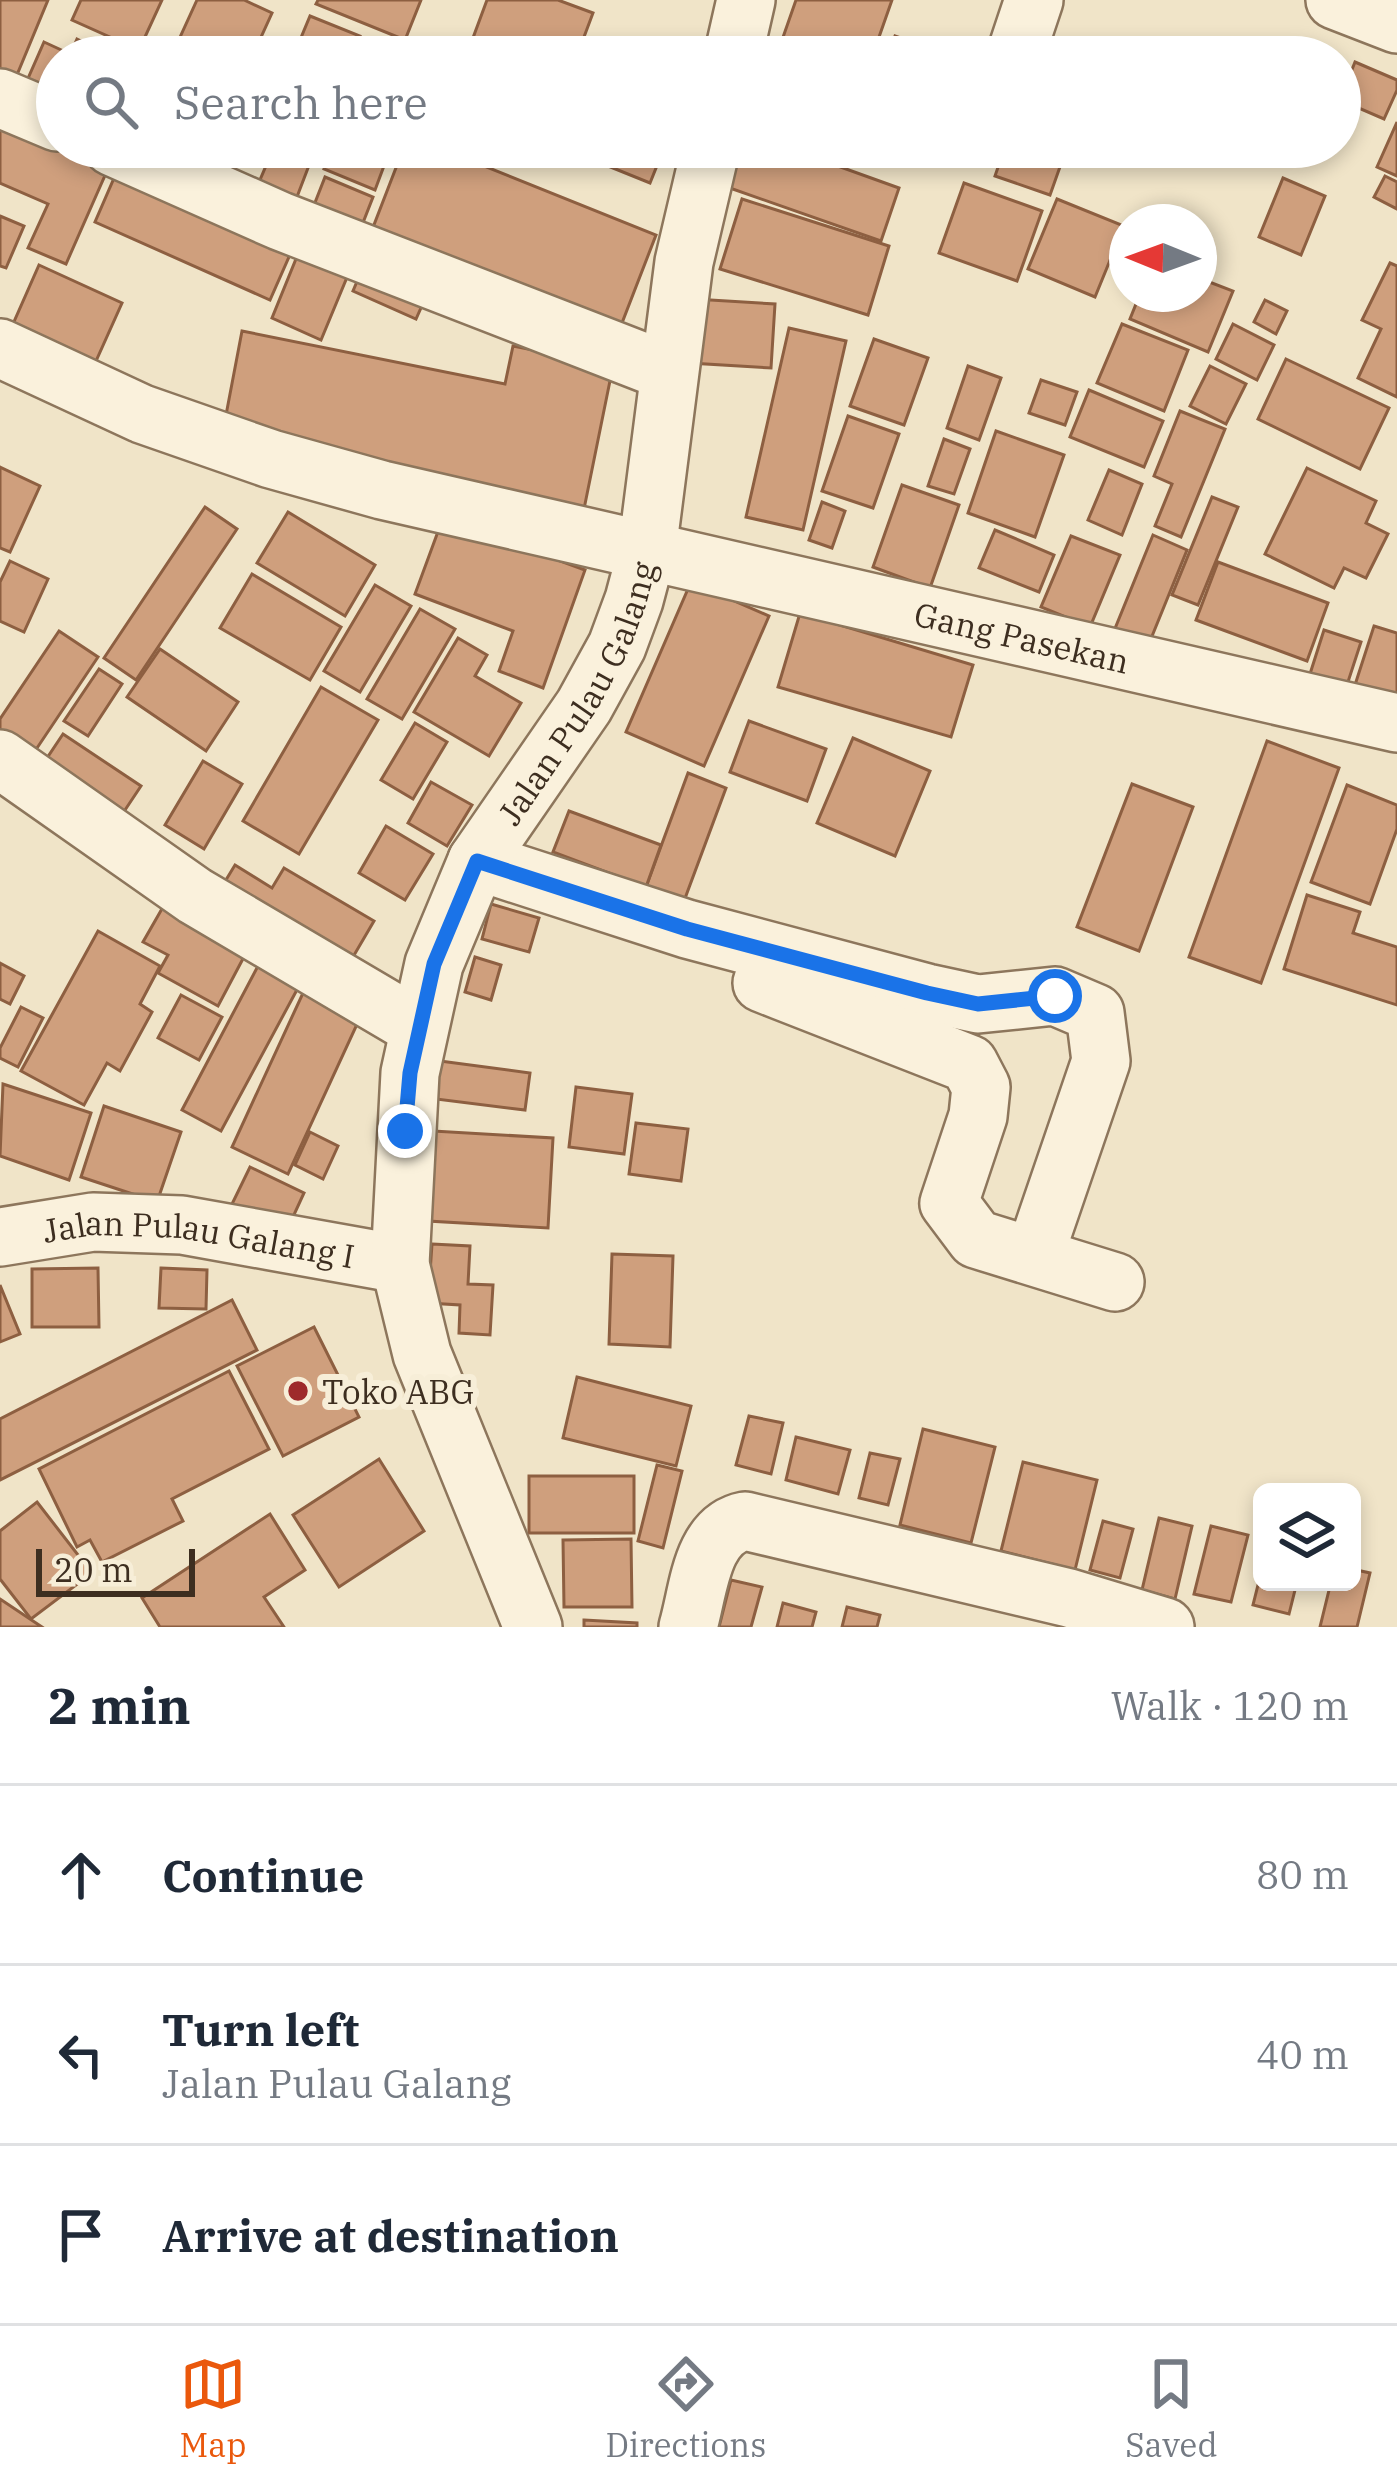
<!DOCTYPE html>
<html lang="en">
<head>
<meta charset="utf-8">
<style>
  body { margin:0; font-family:"IBM Plex Serif",serif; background:#f6f6f7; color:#1f2937 }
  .controls { position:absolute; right:36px; bottom:36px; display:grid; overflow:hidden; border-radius:18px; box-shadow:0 6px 18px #0003 }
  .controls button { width:108px; height:108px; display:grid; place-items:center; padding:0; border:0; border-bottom:3px solid #e0e1e3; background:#fff; color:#1f2937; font:60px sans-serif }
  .compass { position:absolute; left:1109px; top:204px; width:108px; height:108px; border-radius:50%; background:#fff; box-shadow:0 6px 18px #0003; rotate:271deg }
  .scale { position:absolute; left:36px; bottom:30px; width:159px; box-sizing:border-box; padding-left:12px; border:6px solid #3d2e20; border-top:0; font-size:33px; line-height:42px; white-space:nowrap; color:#3d2e20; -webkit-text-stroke:9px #f7eed8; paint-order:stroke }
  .stop { position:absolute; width:36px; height:36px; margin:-27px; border:9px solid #1a73e8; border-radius:50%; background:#fff }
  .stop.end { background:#1a73e8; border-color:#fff; box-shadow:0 3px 12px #0008 }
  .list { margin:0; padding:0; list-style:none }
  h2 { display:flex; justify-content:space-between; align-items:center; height:156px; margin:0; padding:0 48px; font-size:51px }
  h2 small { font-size:39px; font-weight:400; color:#747a83 }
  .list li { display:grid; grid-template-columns:78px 1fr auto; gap:36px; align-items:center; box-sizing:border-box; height:180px; padding:0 48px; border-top:3px solid #e0e1e3 }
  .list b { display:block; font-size:45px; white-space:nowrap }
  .list p { margin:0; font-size:39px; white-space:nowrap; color:#747a83 }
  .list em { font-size:39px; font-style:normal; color:#747a83 }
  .icon { flex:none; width:66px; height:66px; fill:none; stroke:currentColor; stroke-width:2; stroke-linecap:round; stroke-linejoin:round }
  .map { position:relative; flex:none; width:1397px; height:1627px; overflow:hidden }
  .search { position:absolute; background:#fff; box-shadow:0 6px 18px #0003; left:36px; right:36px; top:36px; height:132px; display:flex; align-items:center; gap:30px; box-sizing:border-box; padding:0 42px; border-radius:66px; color:#747a83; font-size:45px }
  .sheet { height:696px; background:#fff }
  nav { display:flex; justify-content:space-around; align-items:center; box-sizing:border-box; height:168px; border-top:3px solid #e0e1e3; background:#fff; font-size:33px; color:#747a83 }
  nav a { display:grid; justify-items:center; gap:6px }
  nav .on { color:#ea580c }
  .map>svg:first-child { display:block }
  .building { fill:#cf9f7d; stroke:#8d5f41; stroke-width:3 }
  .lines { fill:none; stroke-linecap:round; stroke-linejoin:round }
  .minor-casing { stroke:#8d765c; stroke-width:62 }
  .minor { stroke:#faf1dc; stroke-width:57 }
  .route { stroke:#1a73e8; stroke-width:15 }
  .poi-dot { fill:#9e2a2b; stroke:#f7eed8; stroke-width:4.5 }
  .labels { text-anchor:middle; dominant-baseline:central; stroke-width:12; stroke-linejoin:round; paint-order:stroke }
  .street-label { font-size:33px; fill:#3d2e20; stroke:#f7eed8 }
  .poi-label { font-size:33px; fill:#3d2e20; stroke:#f7eed8; text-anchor:start }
</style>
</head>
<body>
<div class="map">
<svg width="1397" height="1627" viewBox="0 0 1397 1627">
  <rect width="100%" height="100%" fill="#f0e4c8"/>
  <!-- building -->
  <g class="building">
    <polygon points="0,0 48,0 14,82 0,76"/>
    <polygon points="81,0 162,0 139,50 72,20"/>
    <polygon points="197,0 244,0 272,13 252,57 171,57"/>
    <polygon points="318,0 421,0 405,40 316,4"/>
    <polygon points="487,0 558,0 593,13 578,53 588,57 498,57 470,46"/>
    <polygon points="796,0 892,0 872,57 821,57 781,43"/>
    <polygon points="310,16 360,36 352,57 293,57"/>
    <polygon points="895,36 951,56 951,57 887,57"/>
    <polygon points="77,39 102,51 99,57 69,57"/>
    <polygon points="44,42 70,54 57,57 57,84 52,95 26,83"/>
    <polygon points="1355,62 1397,80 1397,90 1384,119 1340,100"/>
    <polygon points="1397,122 1397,176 1377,167"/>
    <polygon points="0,129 57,147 73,147 110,164 66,264 28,248 48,204 0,183"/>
    <polygon points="274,147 316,147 295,202 257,187"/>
    <polygon points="333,147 391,147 375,190 324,169"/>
    <polygon points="404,147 451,147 449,152 656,235 615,341 367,243"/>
    <polygon points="561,147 647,147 662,153 650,183"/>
    <polygon points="741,147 785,147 899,188 881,241 727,187"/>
    <polygon points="872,147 921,147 914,166 871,151"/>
    <polygon points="1005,147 1067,147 1050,195 995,176"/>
    <polygon points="121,162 296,241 270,300 95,222"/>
    <polygon points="1385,176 1397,182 1397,209 1374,197"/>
    <polygon points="325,177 373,197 357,238 309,218"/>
    <polygon points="1283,178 1325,196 1301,255 1259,237"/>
    <polygon points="964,183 1042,211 1017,281 939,253"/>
    <polygon points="742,199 889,246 868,315 720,269"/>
    <polygon points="1057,199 1124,226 1095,297 1028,269"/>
    <polygon points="0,216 24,226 6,268 0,266"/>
    <polygon points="1123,236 1127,237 1127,269 1112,263"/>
    <polygon points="300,249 350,270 321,340 272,318"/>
    <polygon points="1390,263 1397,266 1397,397 1358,378 1381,329 1362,320"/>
    <polygon points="39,265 122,303 96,361 13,324"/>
    <polygon points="364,265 428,292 416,319 353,291"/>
    <polygon points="1199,278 1233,291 1208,352 1130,319 1140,294 1199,294"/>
    <polygon points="694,299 775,304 771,368 690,363"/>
    <polygon points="1265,300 1287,311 1276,334 1254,322"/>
    <polygon points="1122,324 1188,350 1164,411 1097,383"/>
    <polygon points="1233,324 1274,345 1257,380 1216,359"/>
    <polygon points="789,328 846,341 803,530 746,517"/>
    <polygon points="242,331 505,384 513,346 613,366 584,509 222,436"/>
    <polygon points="874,339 928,358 904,425 850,406"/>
    <polygon points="1286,359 1389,408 1360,469 1258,419"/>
    <polygon points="968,366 1001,378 979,440 947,428"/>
    <polygon points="1210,366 1246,384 1226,424 1190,406"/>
    <polygon points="1041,380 1077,392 1065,425 1029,413"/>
    <polygon points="1089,390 1163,421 1144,467 1070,437"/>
    <polygon points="1180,411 1225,429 1181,537 1155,526 1172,484 1154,476"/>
    <polygon points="848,416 899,434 873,508 822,491"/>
    <polygon points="996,431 1064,455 1035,537 968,513"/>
    <polygon points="944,439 970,449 954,494 928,486"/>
    <polygon points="0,467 40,486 10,552 0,548"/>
    <polygon points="1307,468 1376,501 1366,523 1388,534 1366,578 1344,568 1334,588 1265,554"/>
    <polygon points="1109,470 1142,484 1122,535 1088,520"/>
    <polygon points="902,485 959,505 930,588 873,567"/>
    <polygon points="1212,497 1238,507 1198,605 1172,595"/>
    <polygon points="822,502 845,511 832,548 809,540"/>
    <polygon points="205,507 237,529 136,680 104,658"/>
    <polygon points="288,512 375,565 345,616 257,563"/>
    <polygon points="443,518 585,570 543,688 499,671 513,631 415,594"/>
    <polygon points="995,530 1054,555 1039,592 979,568"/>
    <polygon points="1153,535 1187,550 1148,646 1114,631"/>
    <polygon points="1071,536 1120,555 1090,627 1041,607"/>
    <polygon points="10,561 48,579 24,632 0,621 0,582"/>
    <polygon points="1218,562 1328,603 1307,661 1196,620"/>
    <polygon points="252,574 341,627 310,680 220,628"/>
    <polygon points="691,582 769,616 704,766 626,732"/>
    <polygon points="375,585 411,606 360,692 324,671"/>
    <polygon points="420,609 455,629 402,719 367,699"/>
    <polygon points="800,613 973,665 951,737 778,687"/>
    <polygon points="1374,626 1397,633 1397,701 1354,688"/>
    <polygon points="1324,630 1361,642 1346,688 1309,677"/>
    <polygon points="59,631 98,657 31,757 0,735 0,719"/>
    <polygon points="458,638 487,655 475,676 521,703 489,756 414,712"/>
    <polygon points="160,649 238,702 206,751 127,697"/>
    <polygon points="99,669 122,684 88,736 64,721"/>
    <polygon points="321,687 378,720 299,854 243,821"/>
    <polygon points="749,721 826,749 807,801 730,772"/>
    <polygon points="415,723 447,742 413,799 381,780"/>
    <polygon points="63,734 141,786 113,828 35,776"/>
    <polygon points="853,738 930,771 895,856 817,823"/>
    <polygon points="1267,741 1339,768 1261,983 1189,957"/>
    <polygon points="203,761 242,784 204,849 165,825"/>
    <polygon points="688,773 726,788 684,901 646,887"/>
    <polygon points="431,782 472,805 447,846 408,823"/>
    <polygon points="1132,784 1193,807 1139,951 1077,927"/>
    <polygon points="1347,785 1397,805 1397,829 1370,904 1311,882"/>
    <polygon points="569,811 661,845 646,887 553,852"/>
    <polygon points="386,826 433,854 405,900 359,873"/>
    <polygon points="235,865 272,888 284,868 374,921 343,974 215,898"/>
    <polygon points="1307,895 1360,912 1353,933 1397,947 1397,1005 1284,969"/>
    <polygon points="491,904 539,918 529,952 482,939"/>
    <polygon points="163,907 246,953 218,1006 158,973 168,955 143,942"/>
    <polygon points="98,931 160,966 140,1004 152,1012 120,1071 107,1063 84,1105 21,1071"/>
    <polygon points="475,957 501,965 491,1000 465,992"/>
    <polygon points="0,963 24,976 10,1004 0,999"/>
    <polygon points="259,964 299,986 221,1131 182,1110"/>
    <polygon points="303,993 359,1020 288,1174 232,1147"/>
    <polygon points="181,995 222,1017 199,1060 158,1038"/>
    <polygon points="21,1007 43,1018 18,1067 0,1058 0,1048"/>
    <polygon points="440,1061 530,1073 525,1110 436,1099"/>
    <polygon points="3,1084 91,1113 69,1180 0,1156"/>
    <polygon points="576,1087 632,1094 624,1154 569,1147"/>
    <polygon points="104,1106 181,1132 157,1202 81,1177"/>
    <polygon points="636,1123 688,1129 681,1181 629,1174"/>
    <polygon points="433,1131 553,1138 548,1228 428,1221"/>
    <polygon points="310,1132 338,1146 323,1179 295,1165"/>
    <polygon points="250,1167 304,1193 287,1230 232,1204"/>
    <polygon points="432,1244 470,1246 468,1284 493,1285 490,1335 459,1333 460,1305 428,1303"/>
    <polygon points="612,1254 673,1256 670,1347 609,1344"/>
    <polygon points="98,1268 99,1327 32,1327 32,1269"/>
    <polygon points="161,1268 207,1270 206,1309 159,1308"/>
    <polygon points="0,1285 20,1334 0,1342"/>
    <polygon points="232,1300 257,1350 0,1480 0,1419"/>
    <polygon points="314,1327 359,1417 283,1456 237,1366"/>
    <polygon points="229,1371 269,1449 172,1499 183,1521 102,1562 90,1540 77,1547 39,1469"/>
    <polygon points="577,1377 691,1406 676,1466 563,1438"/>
    <polygon points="749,1416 783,1423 771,1474 736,1465"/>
    <polygon points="923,1429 995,1447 971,1543 900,1525"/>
    <polygon points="796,1437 850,1450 838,1494 786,1480"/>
    <polygon points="870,1453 900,1459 888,1505 859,1498"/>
    <polygon points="379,1459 424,1531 339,1587 293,1515"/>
    <polygon points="1023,1462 1097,1480 1075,1570 1001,1551"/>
    <polygon points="657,1465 682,1471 663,1548 638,1541"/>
    <rect x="529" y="1476" width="105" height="57"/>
    <polygon points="37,1502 92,1573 31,1619 0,1579 0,1531"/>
    <polygon points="270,1514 305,1570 264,1597 284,1627 160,1627 142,1598"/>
    <polygon points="1159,1518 1192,1526 1175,1599 1142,1590"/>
    <polygon points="1103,1521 1133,1529 1120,1578 1090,1570"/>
    <polygon points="1211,1526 1248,1535 1231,1602 1194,1594"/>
    <polygon points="631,1539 632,1607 564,1607 563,1540"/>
    <polygon points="1262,1569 1262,1582 1297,1582 1289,1614 1253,1605"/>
    <polygon points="1352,1569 1370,1573 1357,1627 1320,1627 1331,1582 1352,1582"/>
    <polygon points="731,1580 762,1587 751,1627 719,1627"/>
    <polygon points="0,1599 42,1627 0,1627"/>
    <polygon points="783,1603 816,1612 812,1627 777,1627"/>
    <polygon points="847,1607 880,1615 877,1627 842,1627"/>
    <polygon points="584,1620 637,1623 637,1627 584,1627"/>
  </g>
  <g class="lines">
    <!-- minor casing -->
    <g class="minor-casing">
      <g id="minor">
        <polyline points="1335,0 1397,24"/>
        <polyline points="733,57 746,0"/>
        <polyline points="1015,57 1034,0"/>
        <polyline points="0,98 57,122"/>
        <polyline points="113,147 280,221 669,372"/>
        <path id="s1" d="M0,348L142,414L271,459L382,490L1397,723"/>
        <polyline points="0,759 195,896 419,1028"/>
        <polyline points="477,861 687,929 927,993 978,1004 1055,996 1095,1013 1101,1061 1035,1254"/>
        <polyline points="762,983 969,1064 981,1087 978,1116 949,1203 976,1239 1115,1282"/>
        <path id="s2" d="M0,1237L93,1222L182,1225L400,1264"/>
        <path id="s3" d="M533,1627L422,1354L400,1264L410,1073L434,964L477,861L584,706L617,646L634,600L647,551L684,262L711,147"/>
        <path d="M688,1627C699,1589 701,1530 745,1521L1069,1598L1165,1627"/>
      </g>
    </g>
    <!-- minor -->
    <use href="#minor" class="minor"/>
  </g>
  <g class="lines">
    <!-- route -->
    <polyline class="route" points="405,1131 410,1073 434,964 477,861 687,929 927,993 978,1004 1055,996"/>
  </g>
  <!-- markers -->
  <circle class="poi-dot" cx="298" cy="1391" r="12"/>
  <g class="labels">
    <!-- street labels -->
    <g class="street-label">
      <text stroke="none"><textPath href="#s1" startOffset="1065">Gang Pasekan</textPath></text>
      <text stroke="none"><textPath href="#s3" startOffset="999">Jalan Pulau Galang</textPath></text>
      <text stroke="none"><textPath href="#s2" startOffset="201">Jalan Pulau Galang I</textPath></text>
    </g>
    <!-- poi labels -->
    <g class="poi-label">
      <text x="322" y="1391">Toko ABG</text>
    </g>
  </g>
</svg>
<div class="controls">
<button><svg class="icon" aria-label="layers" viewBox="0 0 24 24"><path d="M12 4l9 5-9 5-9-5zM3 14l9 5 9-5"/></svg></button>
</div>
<svg class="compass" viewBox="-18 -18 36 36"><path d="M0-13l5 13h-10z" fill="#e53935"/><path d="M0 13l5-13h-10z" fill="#747a83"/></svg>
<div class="scale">20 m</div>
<div class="stop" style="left:1055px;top:996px"></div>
<div class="stop end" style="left:405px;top:1131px"></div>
<div class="search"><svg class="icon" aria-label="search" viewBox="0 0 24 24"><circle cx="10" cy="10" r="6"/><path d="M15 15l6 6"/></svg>Search here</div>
</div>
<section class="sheet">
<h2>2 min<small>Walk · 120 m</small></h2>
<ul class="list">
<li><svg class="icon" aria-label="ahead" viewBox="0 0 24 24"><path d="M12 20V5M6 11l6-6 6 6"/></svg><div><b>Continue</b></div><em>80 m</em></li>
<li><svg class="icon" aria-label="left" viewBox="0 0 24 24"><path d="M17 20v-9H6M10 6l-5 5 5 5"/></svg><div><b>Turn left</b><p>Jalan Pulau Galang</p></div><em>40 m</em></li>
<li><svg class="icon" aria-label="arrive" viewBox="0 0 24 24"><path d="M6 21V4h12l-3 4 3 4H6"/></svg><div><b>Arrive at destination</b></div></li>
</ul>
</section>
<nav>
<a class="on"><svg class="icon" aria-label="map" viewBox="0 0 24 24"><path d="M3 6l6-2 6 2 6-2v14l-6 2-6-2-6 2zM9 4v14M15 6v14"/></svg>Map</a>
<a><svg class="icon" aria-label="directions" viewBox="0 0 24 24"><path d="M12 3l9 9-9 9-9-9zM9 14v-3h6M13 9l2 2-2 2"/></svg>Directions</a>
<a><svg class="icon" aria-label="saved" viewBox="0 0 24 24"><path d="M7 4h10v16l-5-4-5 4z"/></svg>Saved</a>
</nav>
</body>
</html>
